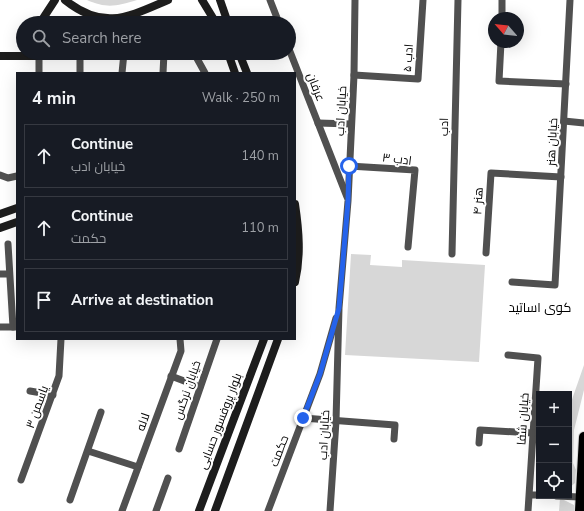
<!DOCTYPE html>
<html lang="en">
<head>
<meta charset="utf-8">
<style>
  body { margin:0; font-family:"Nunito Sans",Cairo,sans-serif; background:#242831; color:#f1f3f6 }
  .controls { position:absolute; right:12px; bottom:12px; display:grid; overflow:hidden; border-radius:0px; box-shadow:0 4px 16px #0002 }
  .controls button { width:36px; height:36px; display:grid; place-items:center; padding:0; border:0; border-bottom:1px solid #363941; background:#171b24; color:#f1f3f6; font:20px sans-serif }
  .compass { position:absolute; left:488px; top:12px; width:36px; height:36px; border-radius:50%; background:#171b24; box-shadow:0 4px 16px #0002; rotate:298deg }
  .stop { position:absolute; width:12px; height:12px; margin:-9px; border:3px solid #2563eb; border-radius:50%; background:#fff }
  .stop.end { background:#2563eb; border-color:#fff; box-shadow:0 1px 4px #0008 }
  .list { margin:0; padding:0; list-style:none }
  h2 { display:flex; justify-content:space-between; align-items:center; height:52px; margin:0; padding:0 16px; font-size:17px }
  h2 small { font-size:13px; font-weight:400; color:#9ea1a6 }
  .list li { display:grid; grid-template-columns:26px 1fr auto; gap:12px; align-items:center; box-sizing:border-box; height:64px; margin:0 8px 8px; padding:0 8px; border:1px solid #363941; border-radius:0px }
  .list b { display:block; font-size:15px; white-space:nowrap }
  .list p { margin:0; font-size:13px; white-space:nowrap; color:#9ea1a6 }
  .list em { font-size:13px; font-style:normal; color:#9ea1a6 }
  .icon { flex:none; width:22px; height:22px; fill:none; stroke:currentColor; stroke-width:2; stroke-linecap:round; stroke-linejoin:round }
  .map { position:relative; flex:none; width:584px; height:511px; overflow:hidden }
  .search { position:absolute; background:#171b24; box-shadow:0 4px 16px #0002; left:16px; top:16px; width:280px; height:44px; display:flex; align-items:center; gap:10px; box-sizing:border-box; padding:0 14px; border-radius:22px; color:#9ea1a6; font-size:15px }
  .panel { position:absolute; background:#171b24; box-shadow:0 4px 16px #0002; left:16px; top:72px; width:280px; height:268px; border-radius:0px }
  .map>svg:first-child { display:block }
  .green { fill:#d7d7d7 }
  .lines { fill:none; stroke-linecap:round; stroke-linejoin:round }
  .primary-casing { stroke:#dbdbdb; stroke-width:12 }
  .street { stroke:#505050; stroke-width:7 }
  .secondary { stroke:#1d1d1d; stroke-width:8 }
  .primary { stroke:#000; stroke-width:10 }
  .route { stroke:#2563eb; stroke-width:5 }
  .labels { text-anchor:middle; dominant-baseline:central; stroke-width:4; stroke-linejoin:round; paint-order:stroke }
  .street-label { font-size:12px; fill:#000; stroke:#fff }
  .neighbourhood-label { font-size:13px; fill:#000; stroke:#fff }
</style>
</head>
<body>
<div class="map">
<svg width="584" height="511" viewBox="0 0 584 511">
  <rect width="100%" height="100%" fill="#fff"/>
  <!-- green -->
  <g class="green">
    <path d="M87,0H137C117,6 107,9 87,0Z"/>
    <polygon points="351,254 371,255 370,265 402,267 402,260 485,265 479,362 345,355"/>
    <polygon points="584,365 584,390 574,430 573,463 576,470 575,483 569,488 569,408"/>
    <polygon points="560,498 574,505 574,511 559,511"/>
  </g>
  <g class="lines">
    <!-- primary casing -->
    <g class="primary-casing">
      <polyline id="primary" points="580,511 584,437"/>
    </g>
    <!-- street -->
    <g class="street">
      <polyline points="270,0 279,23"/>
      <polyline points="502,18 502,0"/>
      <polyline points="89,23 92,16"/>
      <polyline points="501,42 499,81 566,84"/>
      <polyline points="289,49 347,197"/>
      <polyline points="80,53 80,73"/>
      <polyline points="194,53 205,73"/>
      <polyline points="39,73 39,56"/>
      <polyline points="122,73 124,53"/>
      <polyline points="163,73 164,53"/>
      <polyline points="354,75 418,79 423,0"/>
      <polyline points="564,121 584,123"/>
      <polyline points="318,123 351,124"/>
      <polyline points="349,166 415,170 408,247"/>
      <polyline points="0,175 8,178 17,176"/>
      <polyline points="8,244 13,327"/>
      <polyline points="486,253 491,173 561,177"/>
      <polyline points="452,254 458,0"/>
      <polyline points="0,274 9,274"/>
      <polyline points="512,282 555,285 570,0"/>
      <polyline points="0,327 17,327"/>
      <polyline points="508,355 538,358 528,511"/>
      <polyline points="171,376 200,387"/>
      <polyline points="30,391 53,395"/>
      <polyline points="303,418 395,425 394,439"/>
      <polyline points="479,443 480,430 533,433"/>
      <polyline points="179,449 217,339"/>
      <polyline points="88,451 138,467"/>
      <polyline points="21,480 59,376 61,339"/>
      <polyline points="530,495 539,495"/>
      <polyline points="556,496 580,497"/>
      <polyline points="70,500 101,412"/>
      <polyline points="122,511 181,351 180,339"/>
      <polyline points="156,511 168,478"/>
      <polyline points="268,511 320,374 336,318"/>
      <polyline points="330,511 336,421 339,308 348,201 354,75 355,0"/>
    </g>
    <!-- secondary -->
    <g class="secondary">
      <path d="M65,0C104,31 128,17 168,0"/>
      <polyline points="202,0 216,23"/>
      <polyline points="220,0 228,23"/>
      <polyline points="40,23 55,0"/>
      <polyline points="228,53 235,73"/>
      <polyline points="239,53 247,73"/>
      <polyline points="0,56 39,56 39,53"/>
      <path d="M295,204C299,231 301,256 295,282"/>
      <polyline points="0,214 17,208"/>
      <polyline points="0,228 17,222"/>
      <polyline points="199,511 264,339"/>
      <polyline points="215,511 278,339"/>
    </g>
    <!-- primary -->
    <use href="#primary" class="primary"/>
  </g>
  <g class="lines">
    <!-- route -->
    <polyline class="route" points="303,418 320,374 339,308 348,201 349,166"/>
  </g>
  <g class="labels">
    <!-- street labels -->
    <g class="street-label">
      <text transform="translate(408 58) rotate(-86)">ادب ۵</text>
      <text transform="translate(316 87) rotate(69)">عرفان</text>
      <text transform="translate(341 111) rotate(-87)">خیابان ادب</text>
      <text transform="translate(444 127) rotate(-89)">ادب</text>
      <text transform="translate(552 142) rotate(-87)">خیابان هنر</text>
      <text transform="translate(397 159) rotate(7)">ادب ۳</text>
      <text transform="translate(478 201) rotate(-87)">هنر ۴</text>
      <text transform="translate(187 390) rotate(-71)">خیابان نرگس</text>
      <text transform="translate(37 407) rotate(-70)">یاسمن ۳</text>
      <text transform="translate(523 419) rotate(-86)">خیابان شفا</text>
      <text transform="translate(220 421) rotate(-69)">بلوار پروفسور حسابی</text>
      <text transform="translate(143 422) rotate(-71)">لاله</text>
      <text transform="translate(324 435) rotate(-87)">خیابان ادب</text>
      <text transform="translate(279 451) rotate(-69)">حکمت</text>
    </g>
    <!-- neighbourhood labels -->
    <g class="neighbourhood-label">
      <text x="540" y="308">کوی اساتید</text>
    </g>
  </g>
</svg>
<div class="controls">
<button>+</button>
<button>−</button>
<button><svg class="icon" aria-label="locate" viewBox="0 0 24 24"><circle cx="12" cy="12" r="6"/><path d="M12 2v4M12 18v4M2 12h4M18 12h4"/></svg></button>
</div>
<svg class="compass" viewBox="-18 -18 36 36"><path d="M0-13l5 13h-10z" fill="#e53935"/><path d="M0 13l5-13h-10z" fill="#9ea1a6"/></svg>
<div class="stop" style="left:349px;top:166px"></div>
<div class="stop end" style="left:303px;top:418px"></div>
<div class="search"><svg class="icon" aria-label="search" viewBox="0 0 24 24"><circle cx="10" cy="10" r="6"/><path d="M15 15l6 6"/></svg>Search here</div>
<section class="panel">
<h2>4 min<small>Walk · 250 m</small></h2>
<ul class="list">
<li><svg class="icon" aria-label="ahead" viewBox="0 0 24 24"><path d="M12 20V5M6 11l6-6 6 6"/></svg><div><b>Continue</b><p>خیابان ادب</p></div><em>140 m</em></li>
<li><svg class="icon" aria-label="ahead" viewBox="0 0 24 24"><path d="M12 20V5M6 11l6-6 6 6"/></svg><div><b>Continue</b><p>حکمت</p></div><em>110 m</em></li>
<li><svg class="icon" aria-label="arrive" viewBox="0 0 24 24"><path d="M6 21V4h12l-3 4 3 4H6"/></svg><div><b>Arrive at destination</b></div></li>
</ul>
</section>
</div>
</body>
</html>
